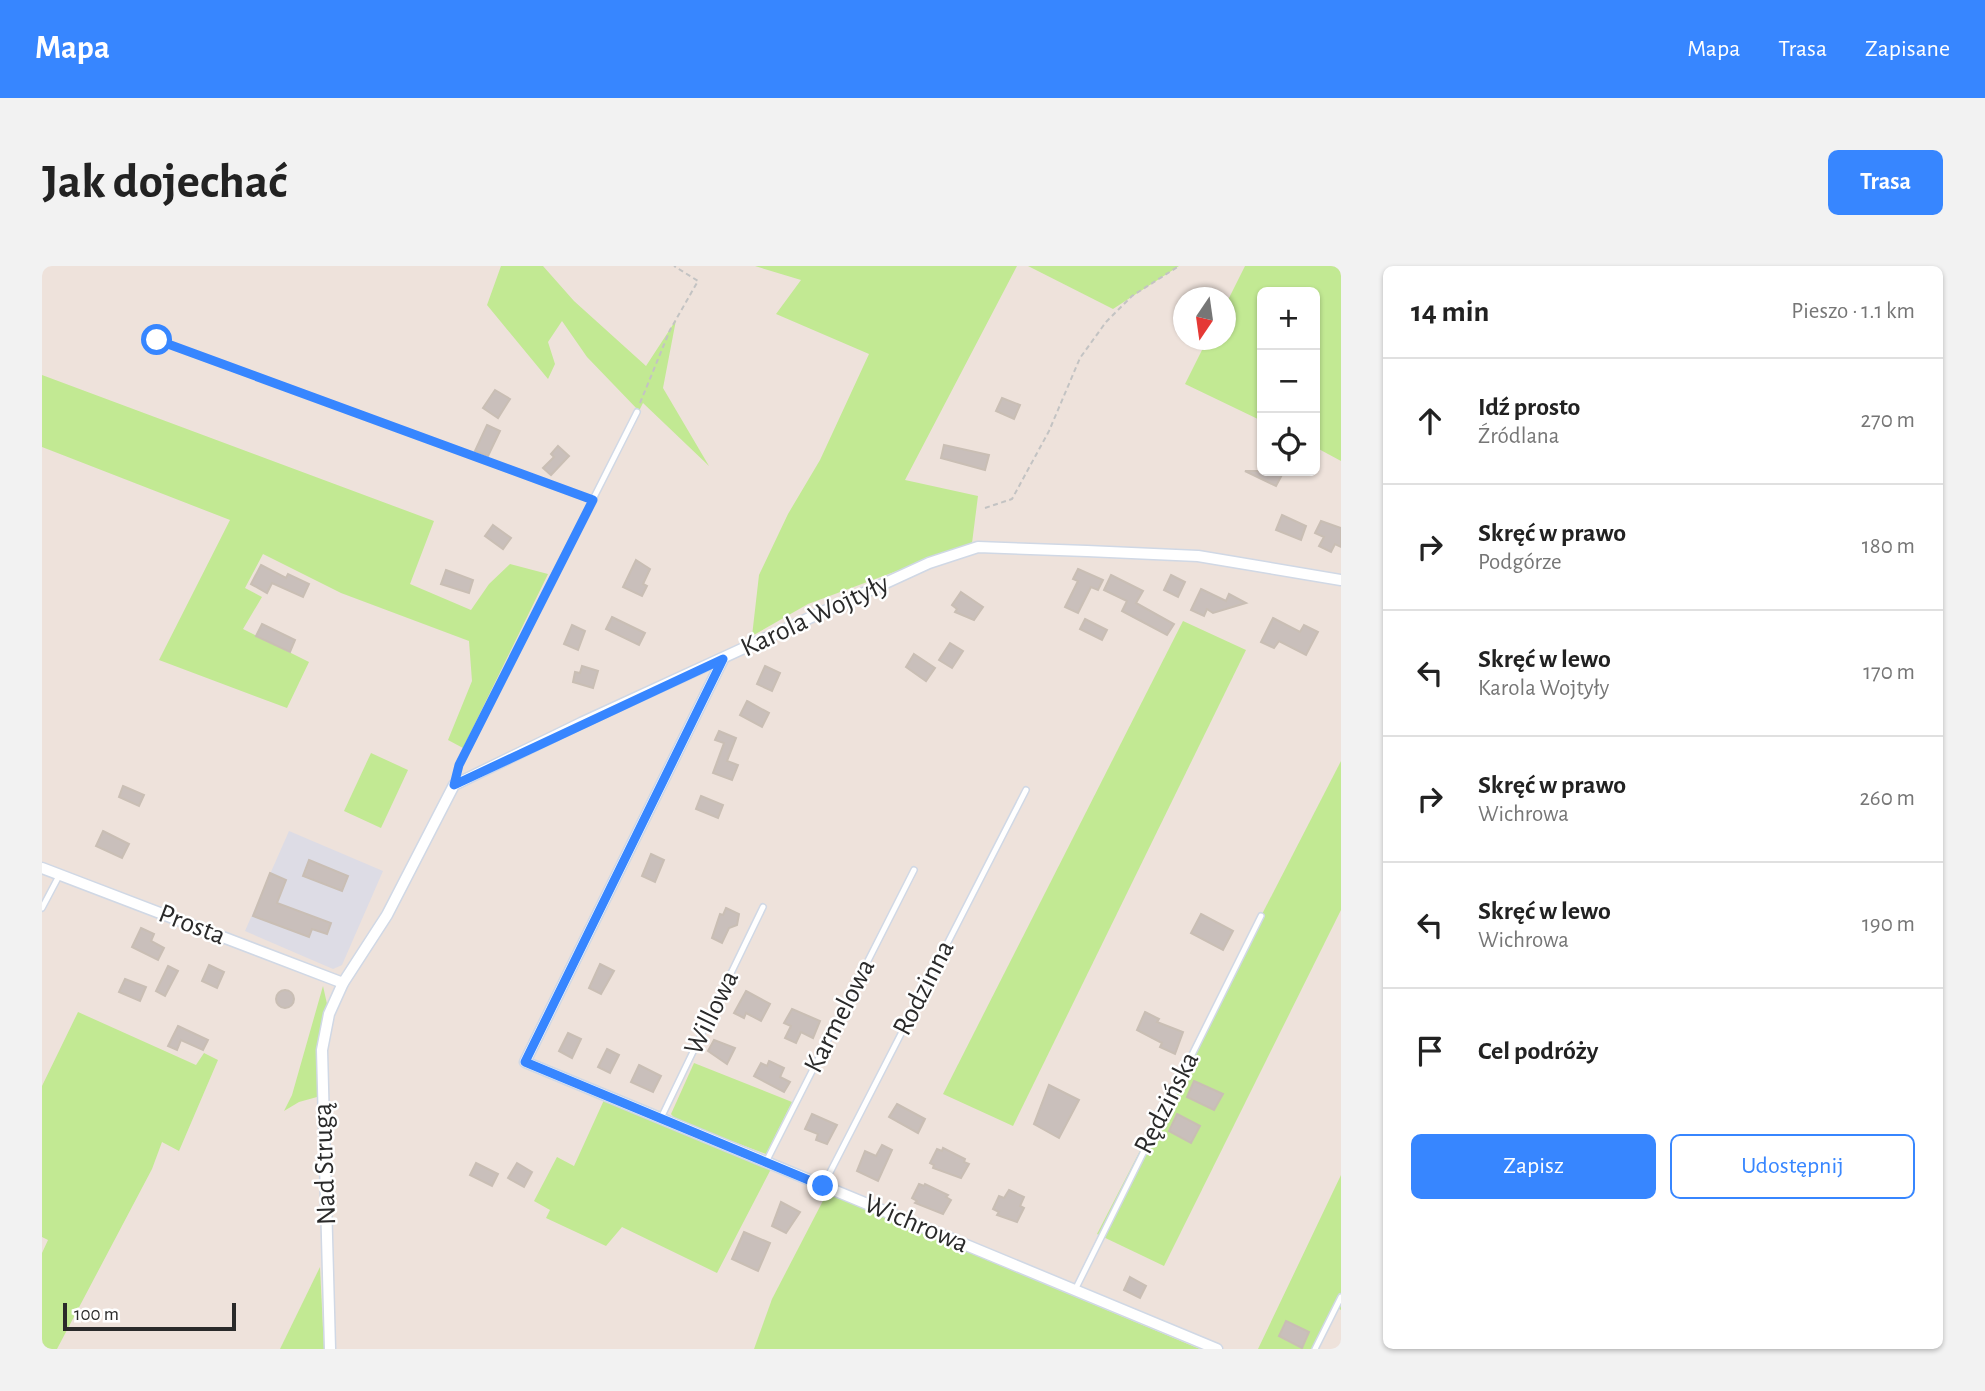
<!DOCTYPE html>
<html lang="pl">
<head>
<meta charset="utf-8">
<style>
  body { margin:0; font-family:"Alegreya Sans",sans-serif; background:#f2f2f2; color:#222 }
  .controls { position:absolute; right:21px; top:21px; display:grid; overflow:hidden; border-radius:10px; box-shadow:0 2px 5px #0004 }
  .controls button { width:63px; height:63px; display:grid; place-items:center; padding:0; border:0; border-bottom:2px solid #e0e0e0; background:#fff; color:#222; font:35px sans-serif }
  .compass { position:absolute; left:1131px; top:21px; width:63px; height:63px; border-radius:50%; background:#fff; box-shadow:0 2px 5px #0004; rotate:193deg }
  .scale { position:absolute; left:21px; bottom:18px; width:173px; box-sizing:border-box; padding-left:7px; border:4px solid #2a2a2a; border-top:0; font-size:19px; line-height:24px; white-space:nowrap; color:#2a2a2a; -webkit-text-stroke:5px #fff; paint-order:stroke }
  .stop { position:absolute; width:21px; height:21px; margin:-16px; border:5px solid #3786ff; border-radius:50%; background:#fff }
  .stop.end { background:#3786ff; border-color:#fff; box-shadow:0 2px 7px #0008 }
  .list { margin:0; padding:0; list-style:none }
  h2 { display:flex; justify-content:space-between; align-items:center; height:91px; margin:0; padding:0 28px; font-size:30px }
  h2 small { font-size:23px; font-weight:400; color:#767676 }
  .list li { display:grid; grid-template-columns:46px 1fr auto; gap:21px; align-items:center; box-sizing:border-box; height:126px; padding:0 28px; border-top:2px solid #e0e0e0 }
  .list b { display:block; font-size:26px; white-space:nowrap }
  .list p { margin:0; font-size:23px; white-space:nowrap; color:#767676 }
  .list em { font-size:23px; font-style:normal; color:#767676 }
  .actions { display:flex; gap:14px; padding:21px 28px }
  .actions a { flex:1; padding:16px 0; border:2px solid #3786ff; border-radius:10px; text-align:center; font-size:24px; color:#3786ff }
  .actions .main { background:#3786ff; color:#fff }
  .icon { flex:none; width:38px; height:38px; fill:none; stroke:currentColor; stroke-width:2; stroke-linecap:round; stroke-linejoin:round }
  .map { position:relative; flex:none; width:1299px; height:1083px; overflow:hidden; border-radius:10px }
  header { display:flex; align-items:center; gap:42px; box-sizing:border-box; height:98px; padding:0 35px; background:#3786ff; color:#fff }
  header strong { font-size:33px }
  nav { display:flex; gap:38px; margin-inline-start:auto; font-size:24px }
  .intro { display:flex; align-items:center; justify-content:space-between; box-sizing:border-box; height:168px; padding:0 42px }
  h1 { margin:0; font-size:49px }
  .button { padding:18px 32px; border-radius:10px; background:#3786ff; color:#fff; font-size:24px; font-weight:700 }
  main { display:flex; gap:42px; padding:0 42px }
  aside { flex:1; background:#fff; border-radius:10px; box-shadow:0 2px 5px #0004 }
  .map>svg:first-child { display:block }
  .industrial { fill:#dddce5 }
  .green { fill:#c2e993 }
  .building { fill:#c9bfbb; stroke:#c9beb4; stroke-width:2 }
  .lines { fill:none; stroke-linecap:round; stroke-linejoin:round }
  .lane-casing { stroke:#d0d8e5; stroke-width:8 }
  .street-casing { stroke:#d0d8e5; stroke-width:13 }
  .path { stroke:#c3c3c3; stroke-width:2; stroke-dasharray:5 3.5; stroke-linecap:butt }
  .lane { stroke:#fff; stroke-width:5 }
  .street { stroke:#fff; stroke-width:10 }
  .route { stroke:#3786ff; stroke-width:9 }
  .labels { text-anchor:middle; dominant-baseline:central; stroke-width:5; stroke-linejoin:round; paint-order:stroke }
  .street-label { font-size:28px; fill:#2a2a2a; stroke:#fff }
</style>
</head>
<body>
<header>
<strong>Mapa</strong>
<nav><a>Mapa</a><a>Trasa</a><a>Zapisane</a></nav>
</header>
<div class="intro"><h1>Jak dojechać</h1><a class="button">Trasa</a></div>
<main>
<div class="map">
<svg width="1299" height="1083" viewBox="0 0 1299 1083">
  <rect width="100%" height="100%" fill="#eee2db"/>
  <!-- industrial -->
  <polygon class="industrial" points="247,565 341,605 300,699 291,703 203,665"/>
  <!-- green -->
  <g class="green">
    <polygon points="459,0 501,0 532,35 604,100 634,54 621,122 667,200 601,137 597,145 545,91 520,55 506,76 513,98 506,113 445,39"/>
    <polygon points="713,0 975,0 863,214 936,230 930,277 766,338 710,370 717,309 746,248 778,194 827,88 734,48 759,14"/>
    <polygon points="986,0 1137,0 1071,43"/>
    <polygon points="1203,0 1299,0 1299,195 1273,181 1273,26 1220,26 1220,155 1143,118 1165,74 1184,74 1184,38"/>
    <polygon points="0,109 392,255 368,318 429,344 447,318 468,298 506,308 421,482 406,474 430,415 427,375 299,327 221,288 203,322 220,331 201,363 267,396 245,442 117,394 188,254 0,181"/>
    <polygon points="1141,355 1204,384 971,860 901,828"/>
    <polygon points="329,487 366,504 339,562 302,545"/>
    <polygon points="1299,495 1299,644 1122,1000 1055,968"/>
    <polygon points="281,720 285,738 277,777 275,831 257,836 242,845 250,829"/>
    <polygon points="36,746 154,799 162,787 176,794 137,885 120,876 110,903 15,1083 0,1083 0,987 6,974 0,971 0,820"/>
    <polygon points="652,797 750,836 724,888 634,854 629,848"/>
    <polygon points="562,834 729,903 675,1007 580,961 564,980 504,952 508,944 492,935 515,891 532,900"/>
    <polygon points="1299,909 1299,1044 1292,1040 1272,1083 1216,1083"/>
    <polygon points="785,927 1158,1083 712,1083 730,1033"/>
    <polygon points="278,1001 282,1083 238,1083"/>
  </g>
  <!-- building -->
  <g class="building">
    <polygon points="453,124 468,133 456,152 441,142"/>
    <polygon points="960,132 978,139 972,153 954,145"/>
    <polygon points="445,159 458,165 446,190 433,185"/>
    <polygon points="902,179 947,189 943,204 899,192"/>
    <polygon points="516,180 527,190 509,209 501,202 512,191 509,188"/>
    <polygon points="1203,205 1242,205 1234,220"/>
    <polygon points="1240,249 1264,260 1259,274 1234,264"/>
    <polygon points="1279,255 1299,262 1299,281 1293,278 1289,286 1277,280 1282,271 1273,267"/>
    <polygon points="451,259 469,272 461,283 443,270"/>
    <polygon points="594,294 608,303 601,318 605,320 600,330 581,321"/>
    <polygon points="219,299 244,312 246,308 267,318 261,331 230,317 225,327 209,318"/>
    <polygon points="1036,303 1061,314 1056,324 1049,321 1036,347 1023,341 1036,315 1031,313"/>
    <polygon points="404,304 431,314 427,327 399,318"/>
    <polygon points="1069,309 1101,325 1094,337 1132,358 1125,369 1080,345 1085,335 1062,324"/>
    <polygon points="1129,309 1143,316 1136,331 1122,324"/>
    <polygon points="1159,323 1184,335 1187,328 1204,337 1171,347 1165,343 1162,350 1149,344"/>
    <polygon points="919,326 941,341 932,354 913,346 915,343 910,339"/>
    <polygon points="570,351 603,367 597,379 564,363"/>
    <polygon points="1231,352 1258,366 1262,359 1276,366 1264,389 1237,375 1232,382 1219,376"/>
    <polygon points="1043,353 1065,364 1060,374 1038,363"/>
    <polygon points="220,358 253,374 248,386 214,370"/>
    <polygon points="530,359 543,365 536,384 522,378"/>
    <polygon points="908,377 921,385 910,402 897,394"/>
    <polygon points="872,388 893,402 884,415 864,401"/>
    <polygon points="540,400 556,405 551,422 531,416 533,406 538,407"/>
    <polygon points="723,400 738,407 730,425 715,418"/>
    <polygon points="705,435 727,447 720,461 698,449"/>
    <polygon points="677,465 694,472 685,495 696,499 690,514 671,507 682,477 673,474"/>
    <polygon points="81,520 102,529 97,540 77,531"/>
    <polygon points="659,530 681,539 676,552 654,543"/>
    <polygon points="61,565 87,578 80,592 54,580"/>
    <polygon points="609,588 622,594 613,616 600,610"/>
    <polygon points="267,594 306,610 300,625 261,610"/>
    <polygon points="228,607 244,614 235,637 289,657 285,668 270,663 267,671 211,650"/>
    <polygon points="684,642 697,648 695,659 687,662 680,677 670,672 678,648 681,649"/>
    <polygon points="1159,648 1191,665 1181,684 1149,667"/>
    <polygon points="99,662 112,668 109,675 122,682 116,694 90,681"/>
    <polygon points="558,698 572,705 559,728 547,722"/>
    <polygon points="167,699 182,706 175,722 160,715"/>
    <polygon points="126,700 136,705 123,730 114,725"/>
    <polygon points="83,713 104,721 98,735 77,726"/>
    <circle cx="243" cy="733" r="9"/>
    <polygon points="704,725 728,738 719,755 704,747 702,752 692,747"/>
    <polygon points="750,743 778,755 771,772 759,766 754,777 743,772 749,760 742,757"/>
    <polygon points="1103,746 1117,753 1115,756 1141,766 1133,788 1118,781 1120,777 1095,764"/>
    <polygon points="136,760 166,774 161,784 139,774 135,784 126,780"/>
    <polygon points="526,767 539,773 530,792 517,785"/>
    <polygon points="672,774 693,782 685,798 666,785"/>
    <polygon points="565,783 577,789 568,807 556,801"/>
    <polygon points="727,795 742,802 738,811 748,816 742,826 712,810 719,797 725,800"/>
    <polygon points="597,799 619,810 611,826 589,816"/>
    <polygon points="1152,815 1181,828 1172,844 1145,831"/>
    <polygon points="1007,819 1037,834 1017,872 992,858"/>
    <polygon points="855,838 883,853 876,867 847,851"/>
    <polygon points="770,848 795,859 785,878 774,874 776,868 763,863"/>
    <polygon points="1135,848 1158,860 1149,877 1127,865"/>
    <polygon points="840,879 850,884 836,915 815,905 823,885 834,890"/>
    <polygon points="901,882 923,893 922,896 927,898 919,912 891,902 892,899 888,897 895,883 900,885"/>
    <polygon points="434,897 456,908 450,920 428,909"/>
    <polygon points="475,897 490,906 482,921 466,912"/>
    <polygon points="877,918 882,920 883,918 906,929 904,931 909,934 901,948 873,937 875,935 870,932"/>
    <polygon points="967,924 982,931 978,940 982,942 975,956 955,949 957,946 951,943 957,930 962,932"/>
    <polygon points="739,936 758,946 744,967 730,960"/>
    <polygon points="702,966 728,977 716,1005 690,993"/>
    <polygon points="1088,1011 1104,1020 1098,1032 1082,1024"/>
    <polygon points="1244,1055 1267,1066 1260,1082 1237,1070"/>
  </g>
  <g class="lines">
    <!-- lane casing -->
    <g class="lane-casing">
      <g id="lane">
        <polyline points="115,74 551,234"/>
        <polyline points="413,516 417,499 595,146"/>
        <polyline points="0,642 18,608"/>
        <polyline points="619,852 721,641"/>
        <polyline points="724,896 872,604"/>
        <polyline points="781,920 984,524"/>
        <polyline points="1033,1024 1219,650"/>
        <polyline points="1273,1083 1299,1031"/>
      </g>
    </g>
    <!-- street casing -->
    <g class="street-casing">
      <g id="street">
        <polyline points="681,393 483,796 1175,1083"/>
        <polyline points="0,602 301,717"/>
        <polyline points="288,1083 280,784 287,748 301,717 345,649 412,519 539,457 887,297 936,281 1045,285 1156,290 1299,314"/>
      </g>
    </g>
    <!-- path -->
    <g class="path">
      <polyline points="598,137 628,64 656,15 632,0"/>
      <polyline points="943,242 970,233 1007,165 1038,92 1064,56 1090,30 1137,0"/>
    </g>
    <!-- lane -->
    <use href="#lane" class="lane"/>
    <!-- street -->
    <use href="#street" class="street"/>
  </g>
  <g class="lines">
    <!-- route -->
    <polyline class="route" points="115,74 551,234 417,499 412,519 681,393 483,796 781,920"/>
  </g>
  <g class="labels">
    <!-- street labels -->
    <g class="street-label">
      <text transform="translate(773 350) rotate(-25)">Karola Wojtyły</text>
      <text transform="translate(150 659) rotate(21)">Prosta</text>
      <text transform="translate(882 722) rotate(-63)">Rodzinna</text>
      <text transform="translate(670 747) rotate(-64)">Willowa</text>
      <text transform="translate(798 750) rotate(-63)">Karmelowa</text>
      <text transform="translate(1125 837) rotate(-63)">Rędzińska</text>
      <text transform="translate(283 898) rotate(-92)">Nad Strugą</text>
      <text transform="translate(874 958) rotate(23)">Wichrowa</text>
    </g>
  </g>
</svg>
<div class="controls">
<button>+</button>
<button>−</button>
<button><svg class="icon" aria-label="locate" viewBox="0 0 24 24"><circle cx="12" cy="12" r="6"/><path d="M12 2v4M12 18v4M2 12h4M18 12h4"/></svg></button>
</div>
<svg class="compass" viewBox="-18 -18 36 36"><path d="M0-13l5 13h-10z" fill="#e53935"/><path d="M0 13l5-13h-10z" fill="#767676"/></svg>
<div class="scale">100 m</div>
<div class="stop" style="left:115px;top:74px"></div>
<div class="stop end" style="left:781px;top:920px"></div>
</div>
<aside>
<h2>14 min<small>Pieszo · 1.1 km</small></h2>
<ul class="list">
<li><svg class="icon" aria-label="ahead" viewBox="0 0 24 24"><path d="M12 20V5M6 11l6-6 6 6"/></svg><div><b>Idź prosto</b><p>Źródlana</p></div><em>270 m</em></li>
<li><svg class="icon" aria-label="right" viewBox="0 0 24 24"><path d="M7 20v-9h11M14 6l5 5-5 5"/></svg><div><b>Skręć w prawo</b><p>Podgórze</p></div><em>180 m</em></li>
<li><svg class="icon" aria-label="left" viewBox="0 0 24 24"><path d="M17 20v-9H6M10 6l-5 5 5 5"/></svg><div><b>Skręć w lewo</b><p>Karola Wojtyły</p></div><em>170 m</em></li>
<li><svg class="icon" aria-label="right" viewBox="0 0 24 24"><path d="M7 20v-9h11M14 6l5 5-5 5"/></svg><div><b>Skręć w prawo</b><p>Wichrowa</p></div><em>260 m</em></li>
<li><svg class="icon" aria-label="left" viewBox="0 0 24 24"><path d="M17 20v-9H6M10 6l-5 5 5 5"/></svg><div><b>Skręć w lewo</b><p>Wichrowa</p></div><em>190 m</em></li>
<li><svg class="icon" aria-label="arrive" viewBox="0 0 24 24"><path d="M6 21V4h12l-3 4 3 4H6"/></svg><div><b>Cel podróży</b></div></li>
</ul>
<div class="actions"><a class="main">Zapisz</a><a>Udostępnij</a></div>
</aside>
</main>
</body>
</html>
